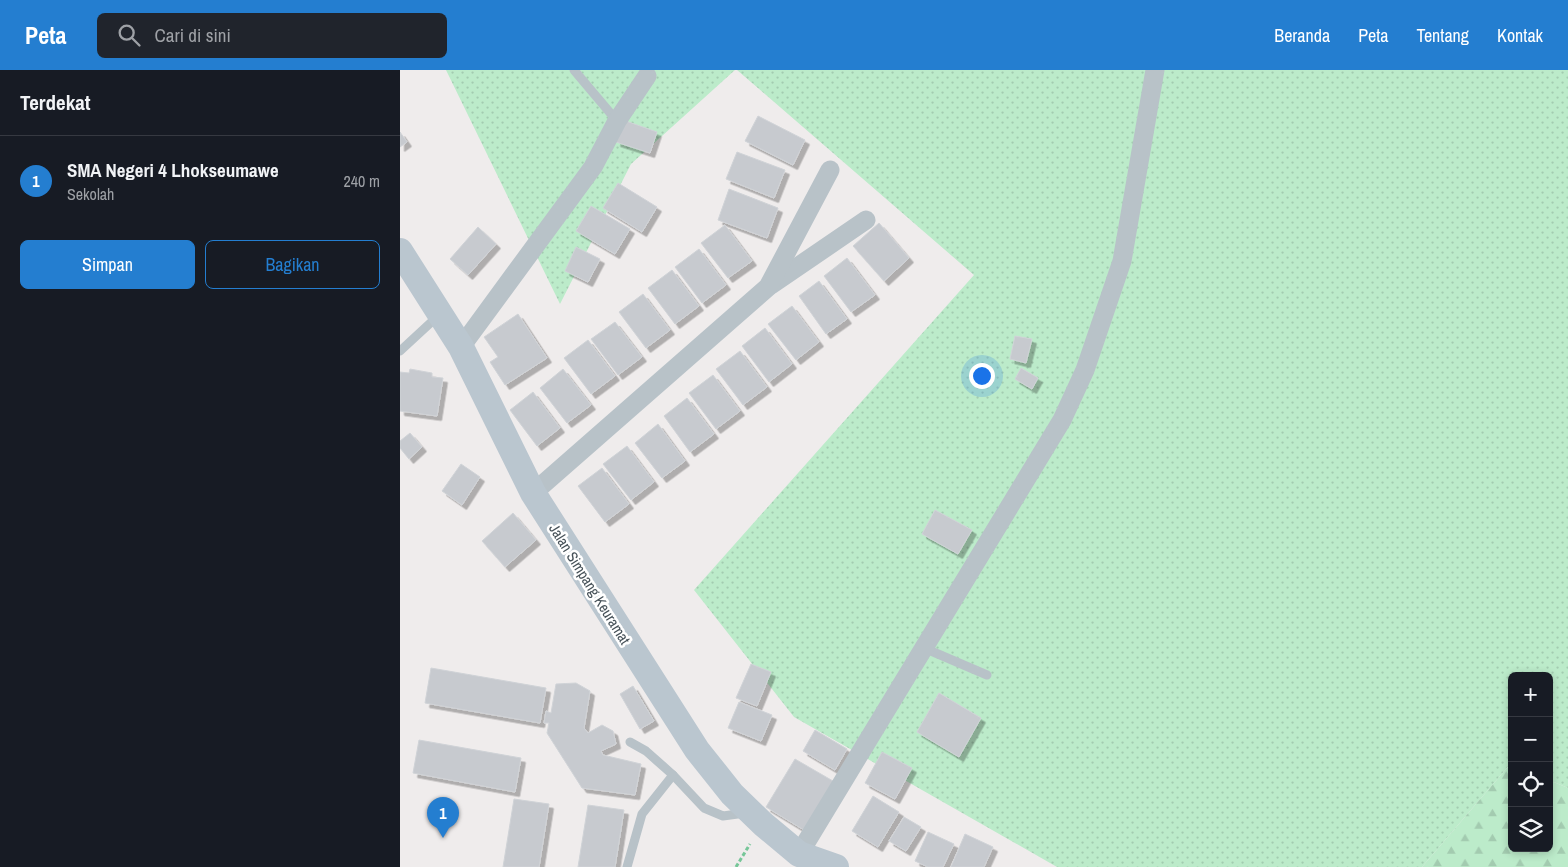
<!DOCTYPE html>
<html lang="id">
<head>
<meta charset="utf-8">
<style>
  body { margin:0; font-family:"Archivo Narrow",sans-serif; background:#20242c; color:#f1f3f6 }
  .controls { position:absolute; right:15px; bottom:15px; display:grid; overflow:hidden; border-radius:8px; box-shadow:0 2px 8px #0003 }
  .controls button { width:45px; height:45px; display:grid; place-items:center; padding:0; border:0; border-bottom:1px solid #363941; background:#171b24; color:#f1f3f6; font:25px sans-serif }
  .you { position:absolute; left:581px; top:305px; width:18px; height:18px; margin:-12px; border:4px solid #fff; border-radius:50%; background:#1a73e8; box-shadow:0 0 0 8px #1a73e833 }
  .badge { display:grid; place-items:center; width:32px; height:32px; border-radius:50%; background:#247ed0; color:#fff; font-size:16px; font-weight:700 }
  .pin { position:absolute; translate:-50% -41px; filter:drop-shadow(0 1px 2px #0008) }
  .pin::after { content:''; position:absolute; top:26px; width:18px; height:15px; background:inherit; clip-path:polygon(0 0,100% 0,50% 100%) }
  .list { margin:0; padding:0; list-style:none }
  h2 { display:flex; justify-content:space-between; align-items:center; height:65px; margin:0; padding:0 20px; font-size:21px }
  h2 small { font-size:16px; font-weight:400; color:#9ea1a6 }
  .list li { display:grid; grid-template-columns:32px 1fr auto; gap:15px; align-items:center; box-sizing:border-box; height:90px; padding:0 20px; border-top:1px solid #363941 }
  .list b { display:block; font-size:19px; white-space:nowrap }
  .list p { margin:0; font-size:16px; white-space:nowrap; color:#9ea1a6 }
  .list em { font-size:16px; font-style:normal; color:#9ea1a6 }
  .actions { display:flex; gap:10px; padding:15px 20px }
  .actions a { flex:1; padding:11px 0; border:1px solid #247ed0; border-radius:8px; text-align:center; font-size:18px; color:#247ed0 }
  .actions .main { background:#247ed0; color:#fff }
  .icon { flex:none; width:28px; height:28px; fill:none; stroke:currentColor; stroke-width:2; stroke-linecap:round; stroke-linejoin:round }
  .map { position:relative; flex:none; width:1168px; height:797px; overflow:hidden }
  header { display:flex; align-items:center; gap:30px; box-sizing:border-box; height:70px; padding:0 25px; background:#247ed0; color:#fff }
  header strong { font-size:24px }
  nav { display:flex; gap:28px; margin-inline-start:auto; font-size:18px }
  .search { width:350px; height:45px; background:#20242c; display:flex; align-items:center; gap:12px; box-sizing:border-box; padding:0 18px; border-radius:8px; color:#9ea1a6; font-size:19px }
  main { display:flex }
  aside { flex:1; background:#171b24 }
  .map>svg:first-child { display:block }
  .grass { fill:url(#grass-dots) }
  .forest { fill:url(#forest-firs) }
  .building { fill:#c7cacf; stroke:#d0d3d7; filter:url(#shadow) }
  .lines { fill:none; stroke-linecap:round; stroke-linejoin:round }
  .path { stroke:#76c698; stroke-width:3; stroke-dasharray:4 2.5; stroke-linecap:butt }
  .lane { stroke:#b8c2c8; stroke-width:9 }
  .street { stroke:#b8c2c8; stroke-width:19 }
  .secondary { stroke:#bac6cf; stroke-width:26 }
  .labels { text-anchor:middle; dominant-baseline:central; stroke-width:5; stroke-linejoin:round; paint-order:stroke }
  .street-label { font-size:15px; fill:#465158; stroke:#fff }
</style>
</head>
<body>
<header>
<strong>Peta</strong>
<div class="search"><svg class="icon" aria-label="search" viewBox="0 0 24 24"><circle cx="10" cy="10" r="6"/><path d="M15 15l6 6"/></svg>Cari di sini</div>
<nav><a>Beranda</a><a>Peta</a><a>Tentang</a><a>Kontak</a></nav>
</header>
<main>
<aside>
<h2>Terdekat<small></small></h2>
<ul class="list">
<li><span class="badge">1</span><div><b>SMA Negeri 4 Lhokseumawe</b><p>Sekolah</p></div><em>240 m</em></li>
</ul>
<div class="actions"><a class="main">Simpan</a><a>Bagikan</a></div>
</aside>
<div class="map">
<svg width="1168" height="797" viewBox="0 0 1168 797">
  <defs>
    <pattern id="grass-dots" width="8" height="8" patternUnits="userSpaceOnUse" patternTransform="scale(1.25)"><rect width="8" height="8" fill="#bcebca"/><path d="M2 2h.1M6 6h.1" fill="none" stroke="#a3cbb0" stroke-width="1.8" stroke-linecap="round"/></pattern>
    <pattern id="forest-firs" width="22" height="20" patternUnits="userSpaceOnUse" patternTransform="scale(1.25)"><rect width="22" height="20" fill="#bcebca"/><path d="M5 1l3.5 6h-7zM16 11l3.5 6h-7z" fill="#a3cbb0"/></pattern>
    <filter id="shadow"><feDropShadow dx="4.5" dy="4.5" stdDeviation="0" flood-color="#0004"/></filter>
  </defs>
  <rect width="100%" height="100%" fill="#efecec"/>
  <!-- grass -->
  <g class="grass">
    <polygon points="46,0 335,0 231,94 160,234"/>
    <polygon points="337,0 1168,0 1168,718 1149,710 1149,606 1112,606 1112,692 1022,797 657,797 394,647 294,520 574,205"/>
  </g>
  <!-- forest -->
  <polygon class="forest" points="1112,692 1112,778 1149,778 1149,710 1168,718 1168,797 1022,797"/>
  <!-- building -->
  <g class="building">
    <polygon points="358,46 405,70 393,95 345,71"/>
    <polygon points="223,50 257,62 250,83 216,72"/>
    <polygon points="0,62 7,72 0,77"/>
    <polygon points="337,82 385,100 374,128 326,109"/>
    <polygon points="218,113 257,137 242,162 203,138"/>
    <polygon points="329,119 378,138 367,168 318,150"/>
    <polygon points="191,136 230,159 215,184 176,161"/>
    <polygon points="479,153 509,188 484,211 453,176"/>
    <polygon points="325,155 352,191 328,208 301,173"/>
    <polygon points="78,157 96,174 68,205 50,189"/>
    <polygon points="176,177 200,189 188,212 165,201"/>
    <polygon points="299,179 326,215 302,233 275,197"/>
    <polygon points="447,188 475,225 451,242 424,206"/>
    <polygon points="272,200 299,236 275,254 248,218"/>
    <polygon points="419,211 447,249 426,264 399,226"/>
    <polygon points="243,224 270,260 246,278 219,242"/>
    <polygon points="392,236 419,272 396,290 368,254"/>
    <polygon points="118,244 147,288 105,315 90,292 98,287 84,267"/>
    <polygon points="215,252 242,287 218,305 191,269"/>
    <polygon points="365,258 392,294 369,312 342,276"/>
    <polygon points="615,266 632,269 626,293 610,289"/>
    <polygon points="188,270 215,306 191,324 164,288"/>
    <polygon points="340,281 367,317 343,335 316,299"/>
    <polygon points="621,298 638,308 632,319 615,309"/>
    <polygon points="10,299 32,303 32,307 43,308 37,346 0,341 0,302 9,303"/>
    <polygon points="163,299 191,335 167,353 140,318"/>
    <polygon points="313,305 340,341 316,359 289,323"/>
    <polygon points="133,322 160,358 137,376 110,340"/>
    <polygon points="287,328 314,364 290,382 264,346"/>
    <polygon points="258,354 285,391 262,408 235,373"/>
    <polygon points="10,363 22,377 9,389 0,378 0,371"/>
    <polygon points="227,376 254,412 231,430 203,394"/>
    <polygon points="61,394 80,407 62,435 42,421"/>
    <polygon points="202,398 229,434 205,452 178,416"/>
    <polygon points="535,440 572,460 558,484 522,464"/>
    <polygon points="113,443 136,470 105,497 82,471"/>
    <polygon points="351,594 371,602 357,636 336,628"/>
    <polygon points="31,598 146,618 140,653 25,633"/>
    <polygon points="176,613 190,621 184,658 188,663 202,655 213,661 216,674 201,681 203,685 241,694 235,725 182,718 147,663 149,653 144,653 146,641 151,643 156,614"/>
    <polygon points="233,616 254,651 240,659 220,624"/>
    <polygon points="539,623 581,648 559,687 517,662"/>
    <polygon points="339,632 372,645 361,671 328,658"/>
    <polygon points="415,660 447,679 435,700 403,681"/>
    <polygon points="19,670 121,688 115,722 13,703"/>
    <polygon points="482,682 512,698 495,729 465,713"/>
    <polygon points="395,689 433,711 404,760 366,737"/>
    <polygon points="473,726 499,742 478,777 452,761"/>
    <polygon points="114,729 149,734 139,797 103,797"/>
    <polygon points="188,735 224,740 215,797 178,797"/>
    <polygon points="504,747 521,757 506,781 489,771"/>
    <polygon points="528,762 554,774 543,797 528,797 515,791"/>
    <polygon points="565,764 593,777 584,797 551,797"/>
  </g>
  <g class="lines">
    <!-- path -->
    <polyline class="path" points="336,797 350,774"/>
    <!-- lane -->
    <g class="lane">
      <polyline points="174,0 217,51"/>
      <polyline points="0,281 39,245"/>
      <polyline points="524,578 587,605"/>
      <polyline points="230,672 246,681 273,705 304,738 323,746 345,743"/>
      <polyline points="227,797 242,744 273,705"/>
    </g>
    <!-- street -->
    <g class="street">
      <polyline points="371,215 466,150"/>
      <polyline points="61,277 193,97 217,51 247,6"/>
      <polyline points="133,423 368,217 430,100"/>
      <polyline points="399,784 662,350 685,300 722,191 755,0"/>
    </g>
    <!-- secondary -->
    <polyline class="secondary" points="0,181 61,277 133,423 297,680 332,724 363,754 399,784 436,797"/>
  </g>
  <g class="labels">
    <!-- street labels -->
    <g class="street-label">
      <text transform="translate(190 514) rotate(58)">Jalan Simpang Keuramat</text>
    </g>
  </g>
</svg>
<div class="controls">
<button>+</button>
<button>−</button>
<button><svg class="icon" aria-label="locate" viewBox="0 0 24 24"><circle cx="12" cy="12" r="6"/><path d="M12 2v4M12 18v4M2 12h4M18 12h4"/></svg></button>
<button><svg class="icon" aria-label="layers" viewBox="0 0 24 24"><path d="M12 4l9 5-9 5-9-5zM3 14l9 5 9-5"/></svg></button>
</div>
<div class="you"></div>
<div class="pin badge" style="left:43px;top:768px">1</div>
</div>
</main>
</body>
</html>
